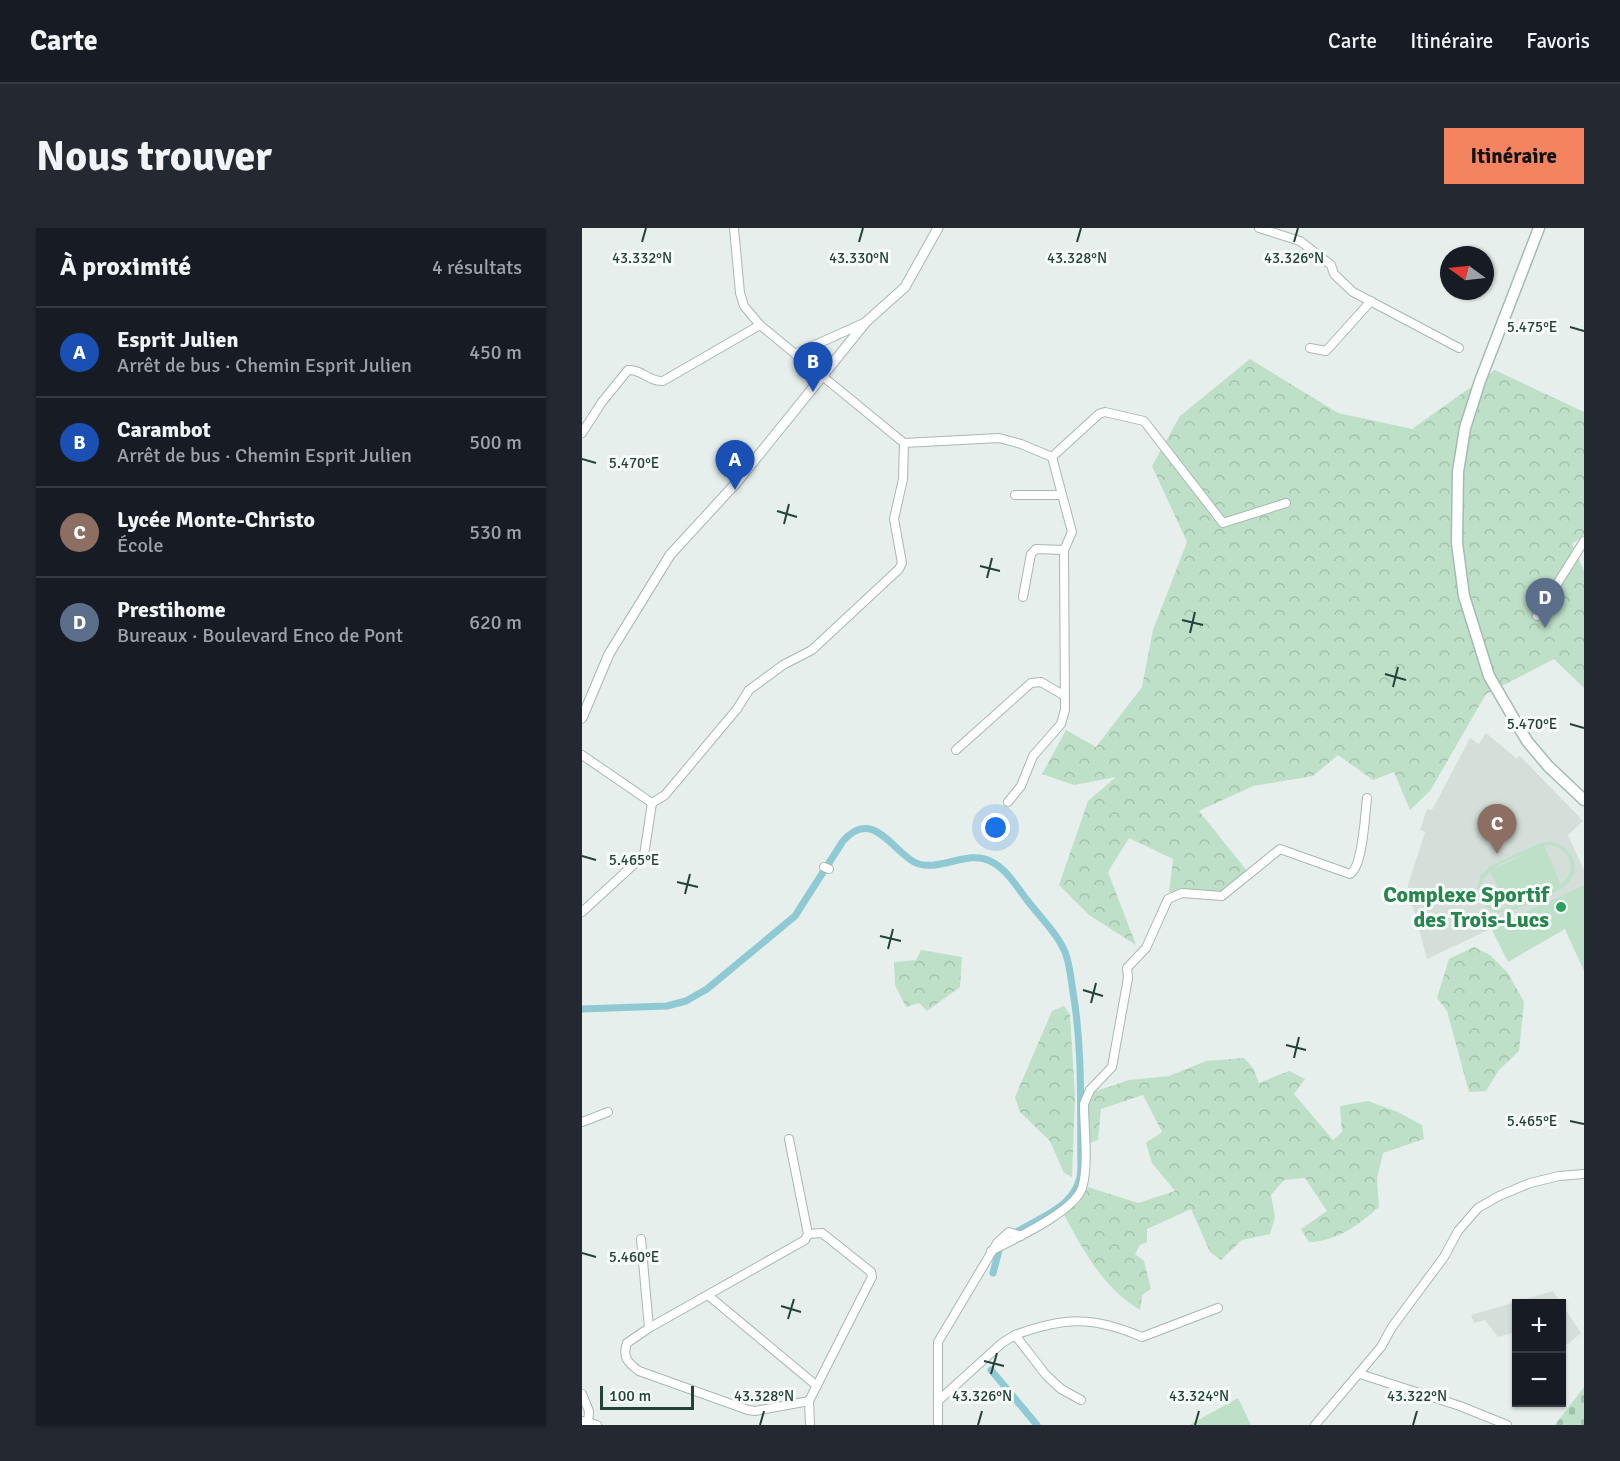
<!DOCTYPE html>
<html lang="fr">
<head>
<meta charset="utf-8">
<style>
  body { margin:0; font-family:Signika,sans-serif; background:#242831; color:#f1f3f6 }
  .controls { position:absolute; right:18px; bottom:18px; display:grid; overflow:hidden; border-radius:0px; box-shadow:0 2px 4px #0004 }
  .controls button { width:54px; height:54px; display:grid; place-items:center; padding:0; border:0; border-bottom:2px solid #363941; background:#171b24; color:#f1f3f6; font:30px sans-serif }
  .compass { position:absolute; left:858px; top:18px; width:54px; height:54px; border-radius:50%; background:#171b24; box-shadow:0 2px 4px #0004; rotate:285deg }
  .scale { position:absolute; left:18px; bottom:15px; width:94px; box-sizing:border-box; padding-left:6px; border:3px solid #24423a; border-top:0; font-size:16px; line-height:21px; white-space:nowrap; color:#24423a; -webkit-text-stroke:4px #f7fbf9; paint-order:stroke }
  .you { position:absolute; left:414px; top:600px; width:21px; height:21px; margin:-15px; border:4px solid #fff; border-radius:50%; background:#1a73e8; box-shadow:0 0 0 9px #1a73e833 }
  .badge { display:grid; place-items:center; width:39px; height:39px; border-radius:50%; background:#f4845f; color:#fff; font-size:20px; font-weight:700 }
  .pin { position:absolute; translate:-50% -50px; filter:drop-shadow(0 2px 3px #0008) }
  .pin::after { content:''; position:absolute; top:32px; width:21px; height:18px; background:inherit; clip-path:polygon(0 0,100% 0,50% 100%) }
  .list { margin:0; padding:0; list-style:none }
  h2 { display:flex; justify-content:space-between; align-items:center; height:78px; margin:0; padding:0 24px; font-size:26px }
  h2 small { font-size:20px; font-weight:400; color:#9ea1a6 }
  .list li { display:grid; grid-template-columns:39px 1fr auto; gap:18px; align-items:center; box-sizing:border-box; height:90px; padding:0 24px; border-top:2px solid #363941 }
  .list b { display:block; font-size:22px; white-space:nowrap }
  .list p { margin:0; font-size:20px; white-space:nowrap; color:#9ea1a6 }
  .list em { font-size:20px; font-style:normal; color:#9ea1a6 }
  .map { position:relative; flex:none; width:1002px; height:1197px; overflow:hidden; border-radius:0px }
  header { display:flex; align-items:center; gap:36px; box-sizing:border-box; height:84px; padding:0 30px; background:#171b24; border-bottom:2px solid #363941 }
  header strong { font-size:28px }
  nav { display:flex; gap:33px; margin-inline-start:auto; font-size:21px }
  .intro { display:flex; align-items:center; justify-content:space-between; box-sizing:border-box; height:144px; padding:0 36px }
  h1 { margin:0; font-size:42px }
  .button { padding:15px 27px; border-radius:0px; background:#f4845f; color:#111; font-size:21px; font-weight:700 }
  main { display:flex; gap:36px; padding:0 36px }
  aside { flex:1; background:#171b24; border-radius:0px; box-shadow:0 2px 4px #0004 }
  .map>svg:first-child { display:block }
  .built { fill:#d4dfda }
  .green { fill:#bfe0c8; fill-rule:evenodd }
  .forest { fill:url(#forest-crowns) }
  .cemetery { fill:url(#cemetery-stones) }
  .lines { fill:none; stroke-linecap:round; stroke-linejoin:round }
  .canal { stroke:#8ec9d4; stroke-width:7 }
  .minor-casing { stroke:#a8b8b2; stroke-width:10 }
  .tertiary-casing { stroke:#a8b8b2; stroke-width:11 }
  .secondary-casing { stroke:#a4bbb3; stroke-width:13 }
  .minor { stroke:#fff; stroke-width:8 }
  .tertiary { stroke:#fff; stroke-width:9 }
  .secondary { stroke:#fff; stroke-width:10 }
  .ticks { fill:none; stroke:#24423a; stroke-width:2 }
  .leisure-dot { fill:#2e9e5b; stroke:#f7fbf9; stroke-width:2 }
  .labels { text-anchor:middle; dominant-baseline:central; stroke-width:6; stroke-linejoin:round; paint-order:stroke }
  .leisure-label { font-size:22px; font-weight:bold; fill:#27864d; stroke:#f7fbf9; text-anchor:end }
  .ticks-label { font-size:15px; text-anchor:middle; fill:#24423a; stroke:#f7fbf9; stroke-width:6; stroke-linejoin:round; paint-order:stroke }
</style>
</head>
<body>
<header>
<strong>Carte</strong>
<nav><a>Carte</a><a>Itinéraire</a><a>Favoris</a></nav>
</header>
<div class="intro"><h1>Nous trouver</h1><a class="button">Itinéraire</a></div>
<main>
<aside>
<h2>À proximité<small>4 résultats</small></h2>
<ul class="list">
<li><span class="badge" style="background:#1a4fb4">A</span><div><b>Esprit Julien</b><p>Arrêt de bus · Chemin Esprit Julien</p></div><em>450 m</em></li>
<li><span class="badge" style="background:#1a4fb4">B</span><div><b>Carambot</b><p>Arrêt de bus · Chemin Esprit Julien</p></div><em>500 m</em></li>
<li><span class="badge" style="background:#8d6e63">C</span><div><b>Lycée Monte-Christo</b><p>École</p></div><em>530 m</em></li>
<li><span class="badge" style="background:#5c6f8a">D</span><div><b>Prestihome</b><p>Bureaux · Boulevard Enco de Pont</p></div><em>620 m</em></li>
</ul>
</aside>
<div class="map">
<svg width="1002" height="1197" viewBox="0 0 1002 1197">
  <defs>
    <pattern id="forest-crowns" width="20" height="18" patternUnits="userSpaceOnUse" patternTransform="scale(1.5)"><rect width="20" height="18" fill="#bfe0c8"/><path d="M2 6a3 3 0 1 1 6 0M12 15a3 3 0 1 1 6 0" fill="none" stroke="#a4c1ad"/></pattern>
    <pattern id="cemetery-stones" width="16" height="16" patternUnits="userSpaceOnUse" patternTransform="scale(1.5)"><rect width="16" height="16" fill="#bfe0c8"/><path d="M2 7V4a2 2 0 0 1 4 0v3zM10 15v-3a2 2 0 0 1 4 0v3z" fill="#a4c1ad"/></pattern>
  </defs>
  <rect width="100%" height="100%" fill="#e6efeb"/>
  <!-- built -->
  <g class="built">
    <polygon points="904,505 934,530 938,528 1001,593 986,607 1002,642 1002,657 845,731 831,679 824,674 826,657 843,604 838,602 845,581 850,582 888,510 897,516"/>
    <polygon points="971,1063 999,1105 986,1116 980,1117 980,1076 934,1076 934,1104 916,1109 903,1092 892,1095 889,1087"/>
  </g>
  <!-- green -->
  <g class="green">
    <path d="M968,614C987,616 1002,639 986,655C979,663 967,666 957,671C935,681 899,700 896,658L898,648L908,638L958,615ZM968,617C989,621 996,643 979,656L962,618ZM947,624L908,643L925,680L953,669L926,681L908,678L899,662C901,639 928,632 947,624Z"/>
    <polygon points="1002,657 1002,743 983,701 926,734 909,700"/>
    <polygon points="656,1170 669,1197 608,1197 609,1196"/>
  </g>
  <!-- forest -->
  <g class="forest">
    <polygon points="668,131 756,185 830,201 913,142 1002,184 1002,307 990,316 1002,343 1002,460 972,431 904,466 848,563 828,582 812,544 791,552 756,527 731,548 671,558 617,583 665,643 638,664 587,664 591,631 547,610 526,644 554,717 507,687 477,657 506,573 534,549 492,557 460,546 484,502 514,519 560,459 571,402 605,314 570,238 598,188"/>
    <polygon points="892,719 908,727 926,745 942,774 937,823 917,842 904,863 887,864 865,783 855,770 867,731"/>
    <polygon points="339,722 380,729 378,759 345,783 337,775 324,779 313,757 312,734 334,732"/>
    <polygon points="482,778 488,787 493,868 490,949 482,945 468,913 438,884 433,869 470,783"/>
    <path d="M662,830L671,840L677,855L707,843L723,851L712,866L751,912L760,904L758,878L786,873L816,884L840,897L842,911L801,925L795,950L797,979C776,997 756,1013 727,1014L719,1001L745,983L723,950L702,952L689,967L693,989L688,1006L660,1012L639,1032L628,1024L609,981L565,1001V1014L558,1017L553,1026L562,1033L569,1061L560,1067L558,1082C520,1059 502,1023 481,985L497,974L506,959L556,975L593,963L570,935L564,915L580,904L561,867L519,881L516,912L506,916L504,879L511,864L547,852L587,848L624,833Z"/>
  </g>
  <!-- cemetery -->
  <polygon class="cemetery" points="1002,1159 1002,1197 973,1197 975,1194"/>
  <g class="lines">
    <!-- canal -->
    <g class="canal">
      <path d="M0,781L85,778L104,773L125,761L213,688L261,613C290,580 309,621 332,634C355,646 385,621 408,633C424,640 435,659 445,672C458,689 475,705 483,724C488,737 489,751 491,764C501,823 498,883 499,942C497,984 445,991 419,1015L411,1045"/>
      <polyline points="409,1142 455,1197"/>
    </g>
    <!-- minor casing -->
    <g class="minor-casing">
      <g id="minor">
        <polyline points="152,0 158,65 162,78 178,97 322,215 417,210 439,216 470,229 517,186 523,184 562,193 641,295 704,275"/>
        <polyline points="677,0 718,13 749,37 752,46 771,64 877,120"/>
        <polyline points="728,120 744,123 789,73"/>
        <polyline points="213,126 284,94"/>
        <path d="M0,205L20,174L46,142C60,141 67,154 81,153L178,97"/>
        <polyline points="433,267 480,267"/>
        <polyline points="441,369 449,326 454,321 482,322"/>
        <polyline points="955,388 1002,313"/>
        <polyline points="374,522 449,455 459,454 483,468"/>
        <polyline points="0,527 70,575 62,627 0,684"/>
        <polyline points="426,574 439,558 451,528 479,496 483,482 482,322 490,304 470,229"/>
        <polyline points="70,575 83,567 155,481 167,462 201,437 230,422 317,341 320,335 312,291 321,251 322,215"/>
        <polyline points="242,639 247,641"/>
        <polyline points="0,894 26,884"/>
        <path d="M207,911L226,1006L223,1012L67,1100L45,1115C40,1129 46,1135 57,1143L166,1182L173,1183L227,1173"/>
        <polyline points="226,1006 240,1005 289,1044 290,1049 227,1173 228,1197"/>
        <polyline points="59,1011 67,1100"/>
        <path d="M409,1023C432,1011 492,984 500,960C507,938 502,900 502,876L508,862L530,839L546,750L545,740L564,720L586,671L600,665L640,668L698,621L768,646C781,639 783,586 785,570"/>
        <polyline points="127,1068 235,1158"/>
        <polyline points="778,1146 878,1178 925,1197"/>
        <polyline points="0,1166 7,1183 6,1197"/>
        <path d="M499,1172L479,1161L464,1147L433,1107C483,1089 511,1088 560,1109L636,1080"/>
        <polyline points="356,1173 420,1115 433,1107"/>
        <polyline points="1,1193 15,1197"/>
        <polyline points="356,1197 356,1114 415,1015 427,1004 439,1008"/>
        <polyline points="733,1197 799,1119 810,1099 862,1029 876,1003 896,980 917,968 948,955 977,948 1002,946"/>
      </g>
    </g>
    <!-- tertiary casing -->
    <g class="tertiary-casing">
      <polyline id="tertiary" points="0,490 27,426 88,327 155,254 284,94 323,59 356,0"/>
    </g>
    <!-- secondary casing -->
    <g class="secondary-casing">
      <polyline id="secondary" points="957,0 898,153 883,200 876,244 875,315 882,368 907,448 945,513 966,538 1002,572"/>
    </g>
    <!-- minor -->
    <use href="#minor" class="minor"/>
    <!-- tertiary -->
    <use href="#tertiary" class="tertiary"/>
    <!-- secondary -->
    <use href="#secondary" class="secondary"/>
  </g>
  <!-- ticks -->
  <path class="ticks" d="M60,14L64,0M277,14L281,0M495,14L499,0M712,14L716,0M988,99L1002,103M0,231L14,235M195,283L215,289M202,296L207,276M398,338L418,343M405,350L410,330M600,392L621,397M608,405L613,384M803,446L824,452M811,459L816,439M988,496L1002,500M0,628L14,632M95,654L116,659M103,666L108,646M298,708L319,713M306,721L311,701M501,762L521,768M509,775L514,755M704,817L724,822M712,830L717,809M988,893L1002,896M0,1025L14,1029M199,1078L219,1084M206,1091L212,1071M402,1133L422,1138M409,1146L415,1125M178,1197L182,1183M396,1197L400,1183M613,1197L617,1183M831,1197L835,1183"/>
  <!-- markers -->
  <circle class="leisure-dot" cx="979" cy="679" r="6"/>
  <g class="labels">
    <!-- leisure labels -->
    <g class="leisure-label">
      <text x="967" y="666">Complexe Sportif<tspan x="967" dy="25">des Trois-Lucs</tspan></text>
    </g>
  </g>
  <g class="ticks-label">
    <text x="60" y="35">43.332°N</text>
    <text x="277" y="35">43.330°N</text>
    <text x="495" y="35">43.328°N</text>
    <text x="712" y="35">43.326°N</text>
    <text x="950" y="104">5.475°E</text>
    <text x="52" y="240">5.470°E</text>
    <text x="950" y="501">5.470°E</text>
    <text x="52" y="637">5.465°E</text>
    <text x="950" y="898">5.465°E</text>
    <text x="52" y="1034">5.460°E</text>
    <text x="182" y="1173">43.328°N</text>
    <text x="400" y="1173">43.326°N</text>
    <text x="617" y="1173">43.324°N</text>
    <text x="835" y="1173">43.322°N</text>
  </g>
</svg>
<div class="controls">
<button>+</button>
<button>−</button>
</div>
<svg class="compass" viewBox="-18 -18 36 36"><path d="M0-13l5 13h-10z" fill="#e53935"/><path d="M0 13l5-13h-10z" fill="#9ea1a6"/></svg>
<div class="scale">100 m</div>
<div class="you"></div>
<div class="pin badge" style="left:153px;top:262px;background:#1a4fb4">A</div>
<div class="pin badge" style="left:231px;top:164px;background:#1a4fb4">B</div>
<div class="pin badge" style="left:915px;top:626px;background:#8d6e63">C</div>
<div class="pin badge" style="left:963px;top:400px;background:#5c6f8a">D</div>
</div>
</main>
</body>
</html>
